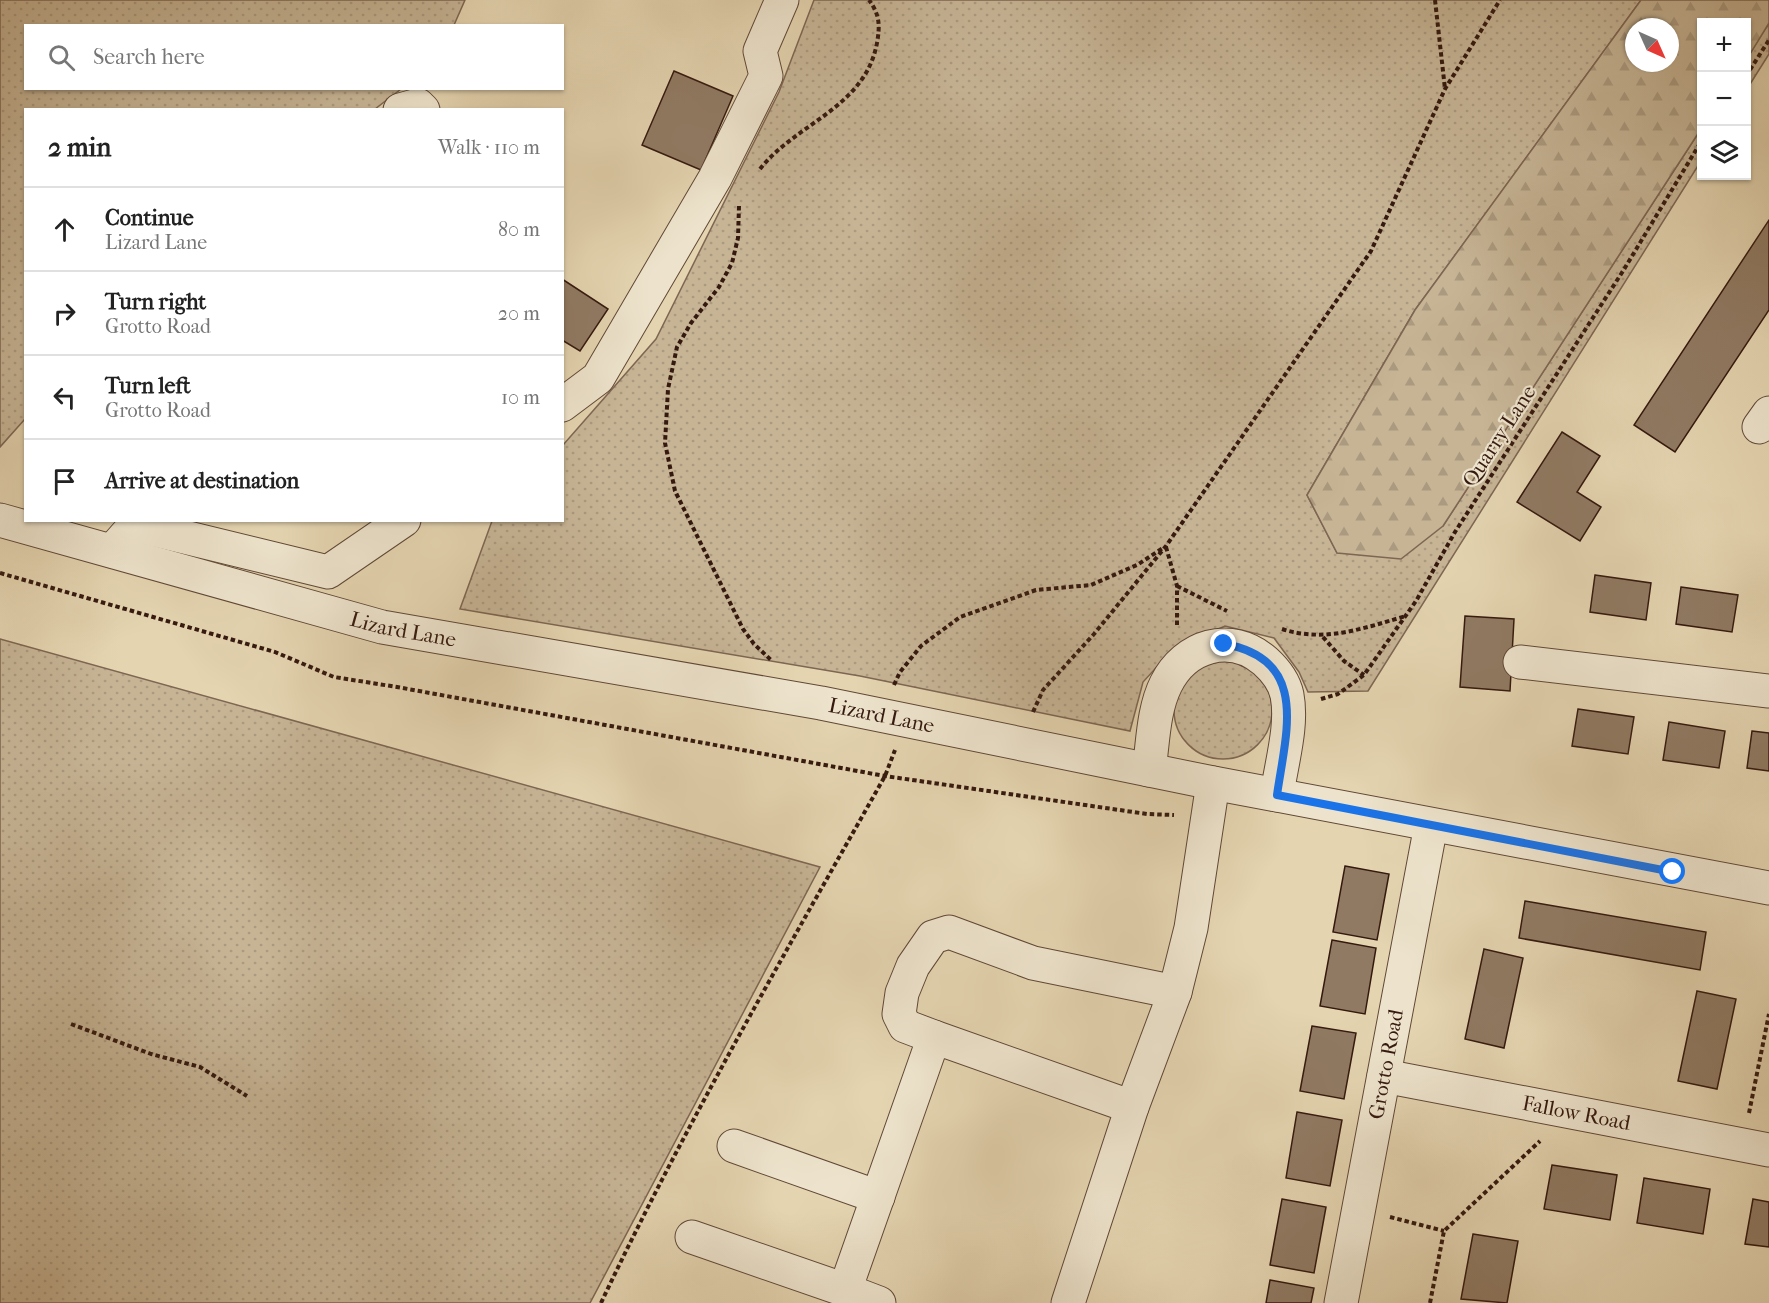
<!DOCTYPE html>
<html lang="en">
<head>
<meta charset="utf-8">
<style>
  body { margin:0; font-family:"IM FELL French Canon",serif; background:#f2f2f2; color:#222 }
  .controls { position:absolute; right:18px; top:18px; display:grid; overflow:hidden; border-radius:0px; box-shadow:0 2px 4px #0004 }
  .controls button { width:54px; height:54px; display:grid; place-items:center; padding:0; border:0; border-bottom:2px solid #e0e0e0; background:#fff; color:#222; font:30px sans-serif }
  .compass { position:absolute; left:1625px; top:18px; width:54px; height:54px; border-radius:50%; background:#fff; box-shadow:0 2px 4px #0004; rotate:135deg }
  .stop { position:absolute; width:18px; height:18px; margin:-14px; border:4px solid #1a73e8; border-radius:50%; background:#fff }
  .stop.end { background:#1a73e8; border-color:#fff; box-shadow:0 2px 6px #0008 }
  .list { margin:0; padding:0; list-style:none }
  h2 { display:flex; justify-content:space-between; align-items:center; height:78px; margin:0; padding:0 24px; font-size:26px }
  h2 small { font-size:20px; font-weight:400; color:#767676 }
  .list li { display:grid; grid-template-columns:39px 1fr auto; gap:18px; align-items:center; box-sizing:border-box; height:84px; padding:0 24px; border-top:2px solid #e0e0e0 }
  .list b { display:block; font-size:22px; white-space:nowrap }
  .list p { margin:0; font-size:20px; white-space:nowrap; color:#767676 }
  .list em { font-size:20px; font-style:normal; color:#767676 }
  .icon { flex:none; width:33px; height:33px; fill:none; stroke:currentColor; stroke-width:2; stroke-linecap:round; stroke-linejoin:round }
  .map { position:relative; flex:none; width:1769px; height:1303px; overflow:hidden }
  .search { position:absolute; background:#fff; box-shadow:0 2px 4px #0004; left:24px; top:24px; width:540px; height:66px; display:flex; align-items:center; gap:15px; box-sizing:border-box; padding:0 21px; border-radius:0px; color:#767676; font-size:22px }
  .panel { position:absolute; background:#fff; box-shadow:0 2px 4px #0004; left:24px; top:108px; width:540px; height:414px; border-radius:0px }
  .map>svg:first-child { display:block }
  .grass { fill:url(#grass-dots); stroke:#7e6652; stroke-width:1.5 }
  .forest { fill:url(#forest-firs); stroke:#7e6652; stroke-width:1.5; fill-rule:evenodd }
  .building { fill:#907a63; stroke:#35190f; stroke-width:1.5 }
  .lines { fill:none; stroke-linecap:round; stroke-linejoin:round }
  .minor-casing { stroke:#614837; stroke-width:35 }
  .path { stroke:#35190f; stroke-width:4; stroke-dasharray:4.5 3; stroke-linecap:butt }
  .minor { stroke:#ede3cc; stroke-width:33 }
  .route { stroke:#1a73e8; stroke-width:8 }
  .labels { text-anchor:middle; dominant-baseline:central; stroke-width:4.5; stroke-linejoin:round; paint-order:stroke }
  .street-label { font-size:21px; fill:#35190f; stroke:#ede3cc }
</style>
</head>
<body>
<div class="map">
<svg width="1769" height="1303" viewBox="0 0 1769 1303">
  <defs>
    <pattern id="grass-dots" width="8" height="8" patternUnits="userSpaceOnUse" patternTransform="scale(1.5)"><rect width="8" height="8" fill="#c6b495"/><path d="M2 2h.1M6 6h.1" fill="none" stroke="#ab9a7f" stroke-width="1.8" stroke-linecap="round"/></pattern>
    <pattern id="forest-firs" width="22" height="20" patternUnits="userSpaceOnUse" patternTransform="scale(1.5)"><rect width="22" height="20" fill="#c6b495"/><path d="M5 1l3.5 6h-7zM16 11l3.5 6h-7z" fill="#ab9a7f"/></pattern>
  </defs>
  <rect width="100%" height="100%" fill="#e4d4b0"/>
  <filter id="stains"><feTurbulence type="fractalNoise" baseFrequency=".00333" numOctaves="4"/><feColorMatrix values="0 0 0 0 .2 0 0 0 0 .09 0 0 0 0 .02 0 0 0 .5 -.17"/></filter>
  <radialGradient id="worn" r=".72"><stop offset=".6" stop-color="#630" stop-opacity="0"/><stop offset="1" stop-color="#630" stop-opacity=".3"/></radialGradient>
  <!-- grass -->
  <g class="grass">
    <polygon points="0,0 465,0 454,25 26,26 26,88 401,89 375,109 26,110 25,419 0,447"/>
    <polygon points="814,0 1641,0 1415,310 1307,495 1337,553 1443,526 1701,129 1701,161 1368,691 1308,692 1299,672 1274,638 1225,626 1174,648 1143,682 1130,731 860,676 460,609 492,521 562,520 563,445 656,339 779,92"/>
    <polygon points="1769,23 1769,54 1747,89 1746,59"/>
    <polygon points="0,639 820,867 590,1303 0,1303"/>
    <circle cx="1223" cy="710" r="49"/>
  </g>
  <!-- forest -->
  <path class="forest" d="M1641,0H1769V23L1747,59L1746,22H1702L1701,129L1443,526L1401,559L1337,553L1307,495L1415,310ZM1634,27H1670V63H1634Z"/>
  <!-- building -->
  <g class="building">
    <polygon points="674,71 733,96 701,170 642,145"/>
    <polygon points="1769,220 1769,310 1675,452 1634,425"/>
    <polygon points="562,279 608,309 580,351 562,340"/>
    <polygon points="1562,432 1600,456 1577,492 1601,507 1580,541 1517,502"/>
    <polygon points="1595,575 1651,583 1646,620 1590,612"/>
    <polygon points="1681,587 1738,595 1732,632 1676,624"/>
    <polygon points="1465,616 1514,619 1510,691 1460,687"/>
    <polygon points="1578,709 1634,717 1628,754 1572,746"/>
    <polygon points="1669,722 1725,731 1719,768 1663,760"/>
    <polygon points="1752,731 1769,733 1769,771 1747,768"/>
    <polygon points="1345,866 1389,874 1377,940 1333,932"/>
    <polygon points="1525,901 1706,932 1700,970 1519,938"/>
    <polygon points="1332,940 1376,948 1365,1014 1320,1006"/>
    <polygon points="1484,949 1523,958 1504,1048 1465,1039"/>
    <polygon points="1697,991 1736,999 1717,1089 1678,1081"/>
    <polygon points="1312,1026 1356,1033 1344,1099 1300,1091"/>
    <polygon points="1297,1112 1342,1120 1330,1186 1286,1178"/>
    <polygon points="1552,1165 1617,1175 1610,1220 1544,1209"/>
    <polygon points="1644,1178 1710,1189 1703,1234 1637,1223"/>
    <polygon points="1282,1199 1326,1207 1314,1273 1270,1265"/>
    <polygon points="1753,1199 1769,1202 1769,1247 1745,1244"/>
    <polygon points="1473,1234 1518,1241 1507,1303 1461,1299"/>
    <polygon points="1270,1280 1314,1288 1311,1303 1266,1303"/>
  </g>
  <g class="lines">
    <!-- minor casing -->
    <g class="minor-casing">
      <g id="minor">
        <polyline points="400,110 418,105 423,110"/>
        <polyline points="562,405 598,378 715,178 766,76 760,51 782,0"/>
        <polyline points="1759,427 1769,413"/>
        <path id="s1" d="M0,520L382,627L821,703L1213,783L1769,888"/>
        <polyline points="112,551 135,525 328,572 404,520"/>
        <polyline points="1520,662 1769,691"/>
        <path d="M1149,770C1153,743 1153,710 1166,684C1185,646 1230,631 1265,661C1275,670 1284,681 1287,695C1293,726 1281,764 1277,795"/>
        <polyline points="934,1037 905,1026 899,1014 902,993 913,966 933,937 949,932 1033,963 1175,992"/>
        <path id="s2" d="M1384,1076L1769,1150"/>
        <polyline points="734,1146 878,1197"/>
        <polyline points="692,1237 845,1290"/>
        <polyline points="879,1303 845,1290 934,1037 1132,1107"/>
        <polyline points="1068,1303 1132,1107 1175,992 1191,928 1213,783"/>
        <path id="s3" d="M1341,1303L1431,825"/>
      </g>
    </g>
    <!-- path -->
    <g class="path">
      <polyline points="1435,0 1445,89"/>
      <polyline points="1746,76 1769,40"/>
      <path d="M760,169C796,123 865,108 877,43C880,26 880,15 869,0"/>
      <polyline points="739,206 738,238 732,263 719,287 691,323 677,347 668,389 665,443 675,491 743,629 754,644 771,660"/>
      <polyline points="1166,547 1177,586 1177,625"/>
      <polyline points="0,573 275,652 334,677 397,687 885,776 1147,814 1174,815"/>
      <polyline points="1177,586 1227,611"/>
      <path d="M1282,629C1325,643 1364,628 1406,616"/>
      <polyline points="1323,637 1344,661 1364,675"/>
      <polyline points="894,685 900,672 921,646 960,617 1036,590 1091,585 1137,565 1163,548"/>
      <polyline points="1321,699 1338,694 1364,675 1416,601 1455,532 1623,271 1702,140"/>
      <polyline points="1033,712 1043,690 1094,634 1166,546 1371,251 1445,89 1500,0"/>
      <polyline points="71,1024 151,1054 200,1067 247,1096"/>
      <polyline points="1749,1113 1769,1014"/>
      <polyline points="1390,1217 1444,1231"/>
      <path d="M601,1303C686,1123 787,950 885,776L895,750"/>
      <polyline points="1430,1303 1444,1231 1540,1141"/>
    </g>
    <!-- minor -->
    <use href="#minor" class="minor"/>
  </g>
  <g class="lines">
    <!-- route -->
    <path class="route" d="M1224,644C1310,659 1286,732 1277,795L1673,872"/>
  </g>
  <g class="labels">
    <!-- street labels -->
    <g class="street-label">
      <text transform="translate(1499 436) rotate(-57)">Quarry Lane</text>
      <text stroke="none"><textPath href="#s1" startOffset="418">Lizard Lane</textPath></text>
      <text stroke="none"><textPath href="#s1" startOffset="904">Lizard Lane</textPath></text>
      <text stroke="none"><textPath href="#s3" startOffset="243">Grotto Road</textPath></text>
      <text stroke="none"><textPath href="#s2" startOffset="196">Fallow Road</textPath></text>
    </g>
  </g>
  <rect width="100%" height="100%" filter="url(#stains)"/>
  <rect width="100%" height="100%" fill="url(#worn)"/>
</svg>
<div class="controls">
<button>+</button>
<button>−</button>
<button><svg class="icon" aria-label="layers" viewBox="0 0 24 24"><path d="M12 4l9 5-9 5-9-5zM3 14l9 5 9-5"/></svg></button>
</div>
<svg class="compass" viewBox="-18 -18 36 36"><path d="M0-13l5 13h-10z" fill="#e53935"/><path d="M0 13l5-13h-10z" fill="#767676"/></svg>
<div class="stop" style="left:1673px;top:872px"></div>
<div class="stop end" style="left:1224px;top:644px"></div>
<div class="search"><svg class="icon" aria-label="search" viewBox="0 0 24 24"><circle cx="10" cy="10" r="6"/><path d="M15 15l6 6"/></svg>Search here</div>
<section class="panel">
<h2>2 min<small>Walk · 110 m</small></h2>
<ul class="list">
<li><svg class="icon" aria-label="ahead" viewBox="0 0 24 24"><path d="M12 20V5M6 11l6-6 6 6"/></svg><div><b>Continue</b><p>Lizard Lane</p></div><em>80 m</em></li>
<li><svg class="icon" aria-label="right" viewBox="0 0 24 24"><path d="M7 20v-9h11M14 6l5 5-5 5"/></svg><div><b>Turn right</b><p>Grotto Road</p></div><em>20 m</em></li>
<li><svg class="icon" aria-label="left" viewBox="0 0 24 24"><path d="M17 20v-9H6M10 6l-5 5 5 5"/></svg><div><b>Turn left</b><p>Grotto Road</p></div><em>10 m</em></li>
<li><svg class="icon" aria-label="arrive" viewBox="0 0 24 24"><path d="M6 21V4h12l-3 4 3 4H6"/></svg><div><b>Arrive at destination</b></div></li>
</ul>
</section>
</div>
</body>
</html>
